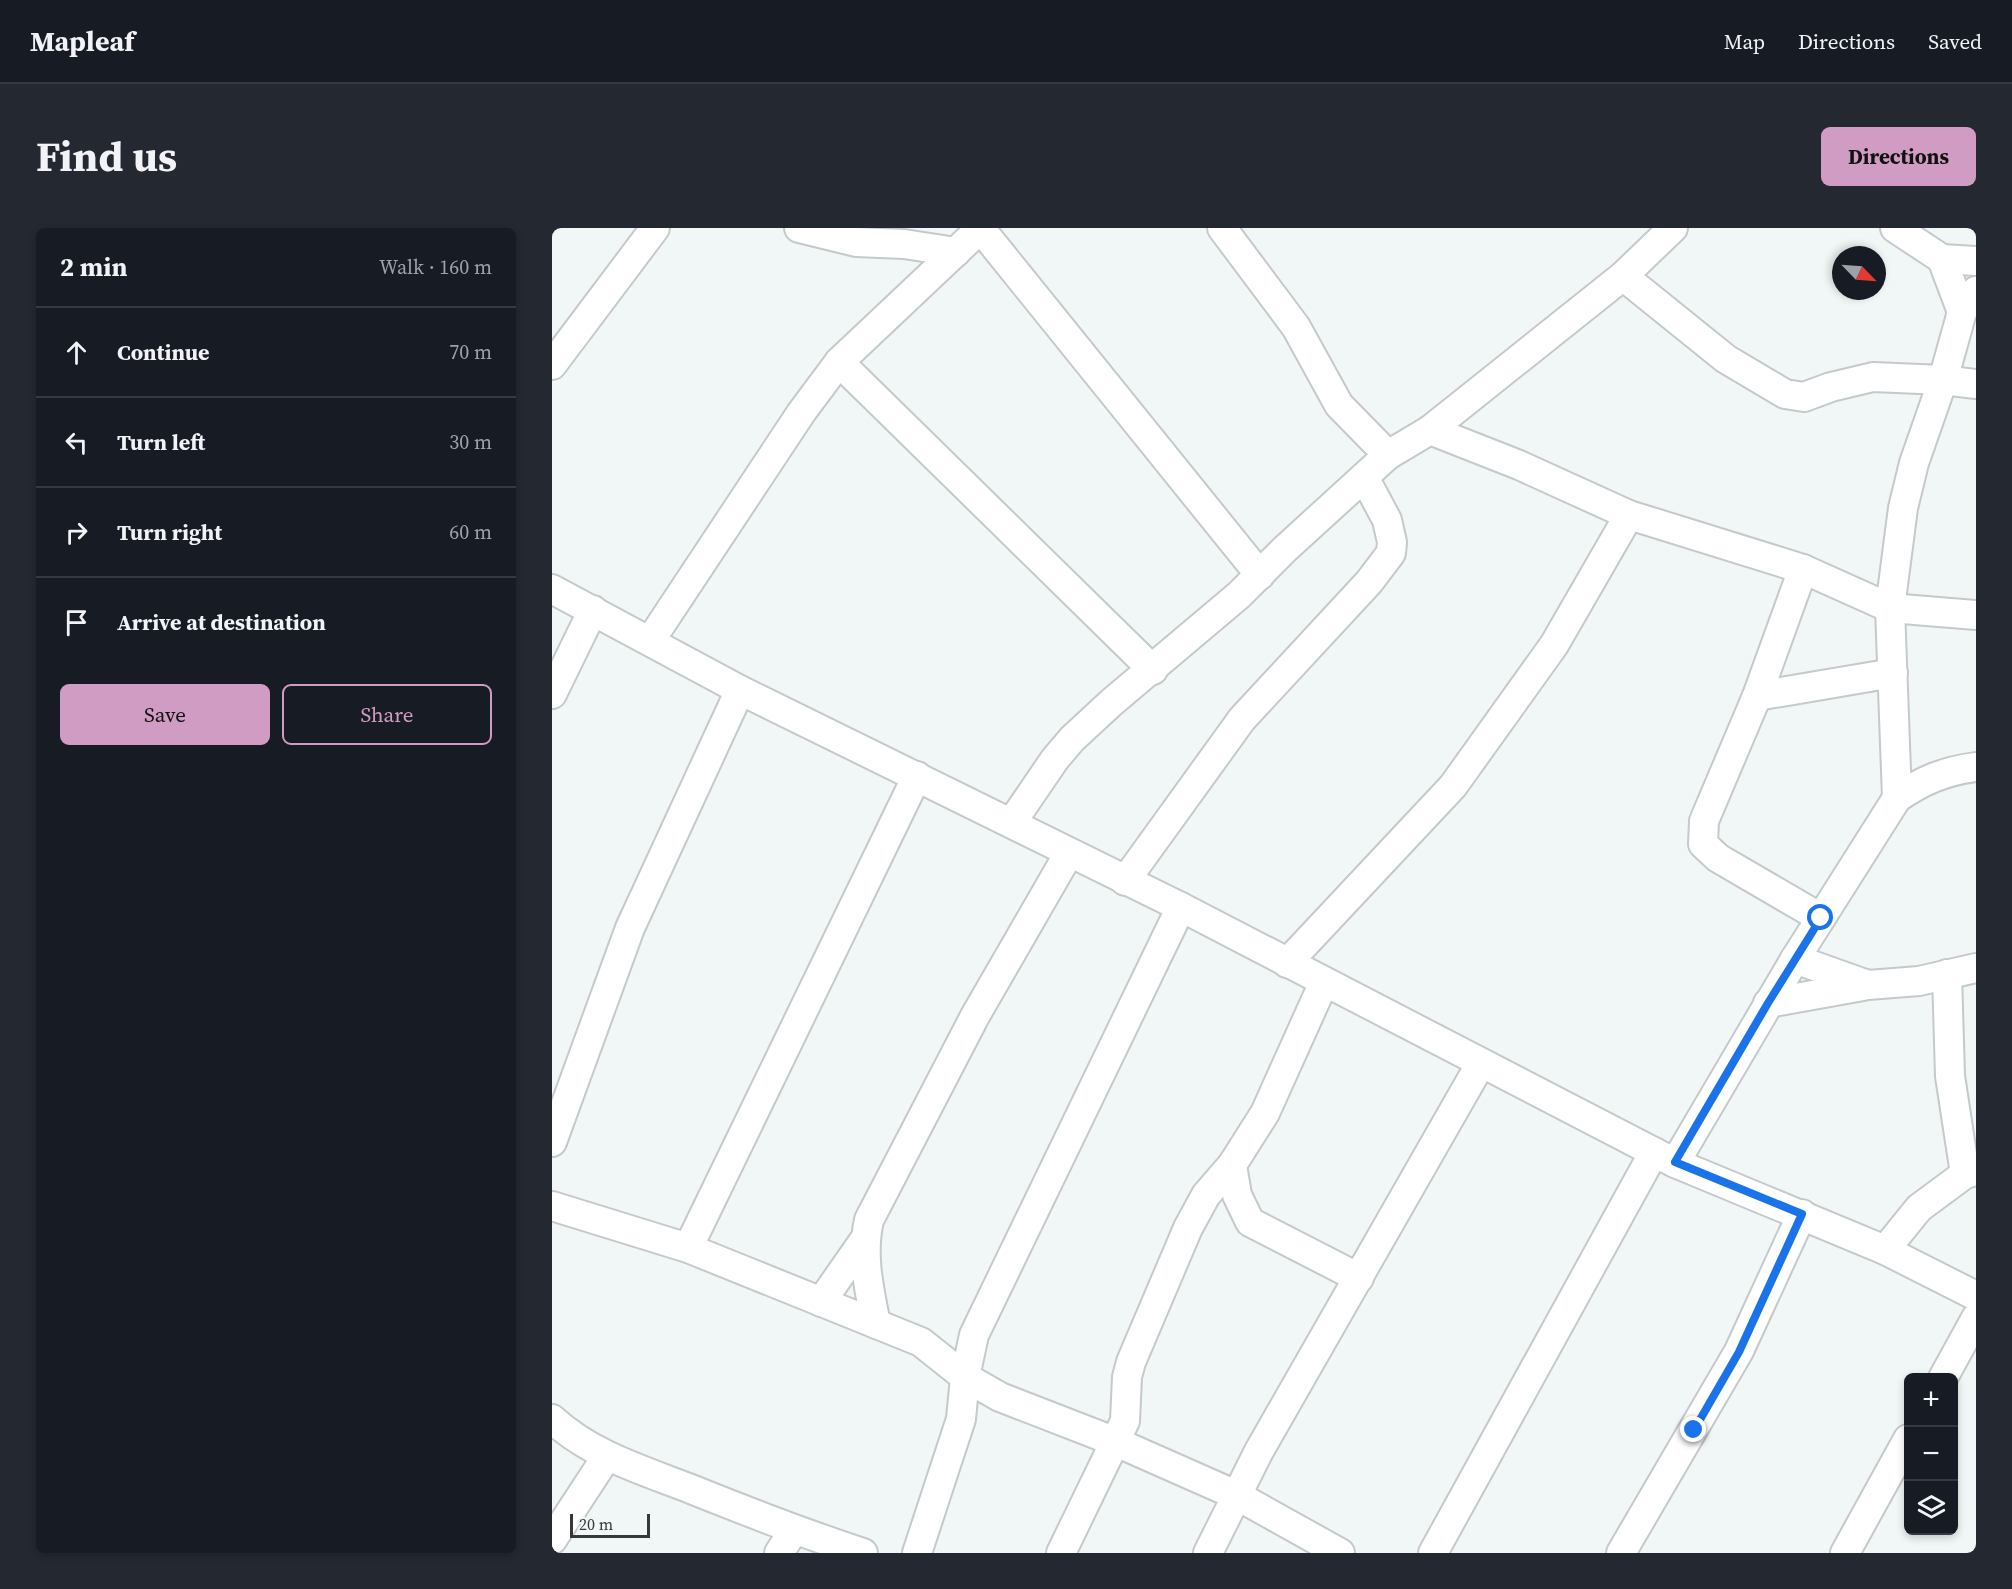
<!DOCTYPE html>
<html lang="en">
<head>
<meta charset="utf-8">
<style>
  body { margin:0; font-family:"Source Serif 4",serif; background:#242831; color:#f1f3f6 }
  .controls { position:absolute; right:18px; bottom:18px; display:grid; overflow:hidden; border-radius:9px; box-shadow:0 3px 9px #0003 }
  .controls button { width:54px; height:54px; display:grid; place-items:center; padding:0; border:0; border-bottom:2px solid #363941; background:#171b24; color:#f1f3f6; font:30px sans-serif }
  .compass { position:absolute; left:1280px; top:18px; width:54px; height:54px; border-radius:50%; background:#171b24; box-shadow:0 3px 9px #0003; rotate:115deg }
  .scale { position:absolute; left:18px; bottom:15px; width:80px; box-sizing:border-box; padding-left:6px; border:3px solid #373938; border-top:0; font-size:16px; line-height:21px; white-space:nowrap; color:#373938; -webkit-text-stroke:4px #f1f7f6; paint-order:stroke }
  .stop { position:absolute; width:18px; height:18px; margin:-14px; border:4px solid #1a73e8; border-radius:50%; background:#fff }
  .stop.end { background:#1a73e8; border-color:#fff; box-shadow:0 2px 6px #0008 }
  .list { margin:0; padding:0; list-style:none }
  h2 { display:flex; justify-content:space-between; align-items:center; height:78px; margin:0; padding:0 24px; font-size:26px }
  h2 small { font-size:20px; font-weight:400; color:#9ea1a6 }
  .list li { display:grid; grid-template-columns:39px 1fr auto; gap:18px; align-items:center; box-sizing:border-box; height:90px; padding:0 24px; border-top:2px solid #363941 }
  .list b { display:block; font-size:22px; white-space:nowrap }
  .list em { font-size:20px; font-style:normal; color:#9ea1a6 }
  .actions { display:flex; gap:12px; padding:18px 24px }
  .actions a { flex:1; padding:14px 0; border:2px solid #d19cc4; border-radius:9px; text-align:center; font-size:21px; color:#d19cc4 }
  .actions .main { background:#d19cc4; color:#111 }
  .icon { flex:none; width:33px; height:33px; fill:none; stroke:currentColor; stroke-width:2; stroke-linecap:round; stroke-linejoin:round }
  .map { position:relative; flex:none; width:1424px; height:1325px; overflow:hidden; border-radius:9px }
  header { display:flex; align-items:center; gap:36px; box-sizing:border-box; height:84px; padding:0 30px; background:#171b24; border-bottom:2px solid #363941 }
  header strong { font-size:28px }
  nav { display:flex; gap:33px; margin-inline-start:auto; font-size:21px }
  .intro { display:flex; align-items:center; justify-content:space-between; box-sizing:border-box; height:144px; padding:0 36px }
  h1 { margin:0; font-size:42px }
  .button { padding:15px 27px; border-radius:9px; background:#d19cc4; color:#111; font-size:21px; font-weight:700 }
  main { display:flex; gap:36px; padding:0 36px }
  aside { flex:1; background:#171b24; border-radius:9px; box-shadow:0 3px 9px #0003 }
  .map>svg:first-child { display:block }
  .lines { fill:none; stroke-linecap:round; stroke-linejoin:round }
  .street-casing { stroke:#c4cac9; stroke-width:32 }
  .street { stroke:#fff; stroke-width:28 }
  .route { stroke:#1a73e8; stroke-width:8 }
</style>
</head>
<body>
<header>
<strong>Mapleaf</strong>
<nav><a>Map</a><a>Directions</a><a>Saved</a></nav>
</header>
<div class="intro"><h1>Find us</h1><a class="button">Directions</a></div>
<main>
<aside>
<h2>2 min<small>Walk · 160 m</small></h2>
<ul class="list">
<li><svg class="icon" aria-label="ahead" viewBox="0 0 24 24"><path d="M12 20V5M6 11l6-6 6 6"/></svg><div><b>Continue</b></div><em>70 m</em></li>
<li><svg class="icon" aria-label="left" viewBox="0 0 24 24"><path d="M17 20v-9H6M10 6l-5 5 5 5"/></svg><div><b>Turn left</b></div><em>30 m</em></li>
<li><svg class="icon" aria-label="right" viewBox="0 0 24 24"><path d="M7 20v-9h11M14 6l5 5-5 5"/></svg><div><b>Turn right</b></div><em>60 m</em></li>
<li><svg class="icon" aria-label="arrive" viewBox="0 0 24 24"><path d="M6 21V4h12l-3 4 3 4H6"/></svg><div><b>Arrive at destination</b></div></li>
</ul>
<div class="actions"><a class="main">Save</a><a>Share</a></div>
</aside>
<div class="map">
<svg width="1424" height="1325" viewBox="0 0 1424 1325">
  <rect width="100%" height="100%" fill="#f1f7f6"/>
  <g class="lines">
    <!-- street casing -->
    <g class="street-casing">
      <g id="street">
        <polyline points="247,0 304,14 352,16 404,24"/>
        <polyline points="428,0 708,347"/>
        <polyline points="670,0 744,99 787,177 836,227"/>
        <polyline points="1343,0 1390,31 1424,33"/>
        <polyline points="1390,31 1410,84"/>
        <polyline points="1071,48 1174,131 1233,166 1252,169 1279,159 1321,149 1391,152 1424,156"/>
        <polyline points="287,134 601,442"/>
        <polyline points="0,137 103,0"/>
        <polyline points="878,202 967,237 1077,287 1251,341 1338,380 1424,387"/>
        <polyline points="1251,341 1205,468 1152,593 1151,616 1166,630 1269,690"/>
        <polyline points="0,361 188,462 629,679 1123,935 1333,1022 1424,1068"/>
        <polyline points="98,413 249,185 287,134 429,0"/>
        <polyline points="0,466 41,382"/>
        <polyline points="1205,468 1341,445"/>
        <polyline points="1345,570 1338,380 1351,280 1362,235 1391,152 1410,84 1424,63"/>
        <polyline points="460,594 503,531 520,511 560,474 687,367 733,321 836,227 878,202 1071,48 1121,0"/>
        <polyline points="573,653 690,491 817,354 839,325 840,314 835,292 812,249"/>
        <polyline points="1243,731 1316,757 1367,753 1424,740"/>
        <polyline points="735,735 901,558 1002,417 1077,287"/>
        <polyline points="1395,746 1398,848 1413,946"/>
        <polyline points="1216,775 1311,758"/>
        <polyline points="0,914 78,700 188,462"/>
        <path d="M1123,935L1243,731L1345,570C1371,552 1393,543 1424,539"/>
        <polyline points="680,937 685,967 698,994 807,1050"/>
        <polyline points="0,978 136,1020 369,1114 413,1149 448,1169 564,1214 684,1267 788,1325"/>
        <polyline points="136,1020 365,548"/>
        <polyline points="1333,1022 1367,980 1413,946 1424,943"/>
        <polyline points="269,1074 313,1011"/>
        <path d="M324,1096C317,1061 309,1027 317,992L423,788L517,625"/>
        <polyline points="1391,1150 1424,1090"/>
        <path d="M0,1191C39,1227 90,1242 139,1261C196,1284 253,1306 311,1325"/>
        <polyline points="0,1312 55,1228"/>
        <polyline points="227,1325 242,1302"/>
        <polyline points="365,1325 409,1191 413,1149 422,1107 629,679"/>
        <polyline points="509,1325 573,1193 575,1149 579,1134 636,1000 654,967 680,937 713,885 772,754"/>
        <polyline points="656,1325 707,1223 929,835"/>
        <polyline points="881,1325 1102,924"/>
        <polyline points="1069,1325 1187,1123 1250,986"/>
        <polyline points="1293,1325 1356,1211"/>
      </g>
    </g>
    <!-- street -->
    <use href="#street" class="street"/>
  </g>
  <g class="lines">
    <!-- route -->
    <polyline class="route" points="1142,1202 1187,1124 1250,986 1123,934 1216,775 1269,690"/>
  </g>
</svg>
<div class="controls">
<button>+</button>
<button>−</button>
<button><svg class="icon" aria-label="layers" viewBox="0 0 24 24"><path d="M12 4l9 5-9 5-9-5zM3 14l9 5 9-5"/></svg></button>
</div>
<svg class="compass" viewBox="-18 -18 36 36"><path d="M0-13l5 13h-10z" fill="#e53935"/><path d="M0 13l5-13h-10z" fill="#9ea1a6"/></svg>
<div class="scale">20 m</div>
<div class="stop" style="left:1269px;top:690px"></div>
<div class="stop end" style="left:1142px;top:1202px"></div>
</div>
</main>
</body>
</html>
